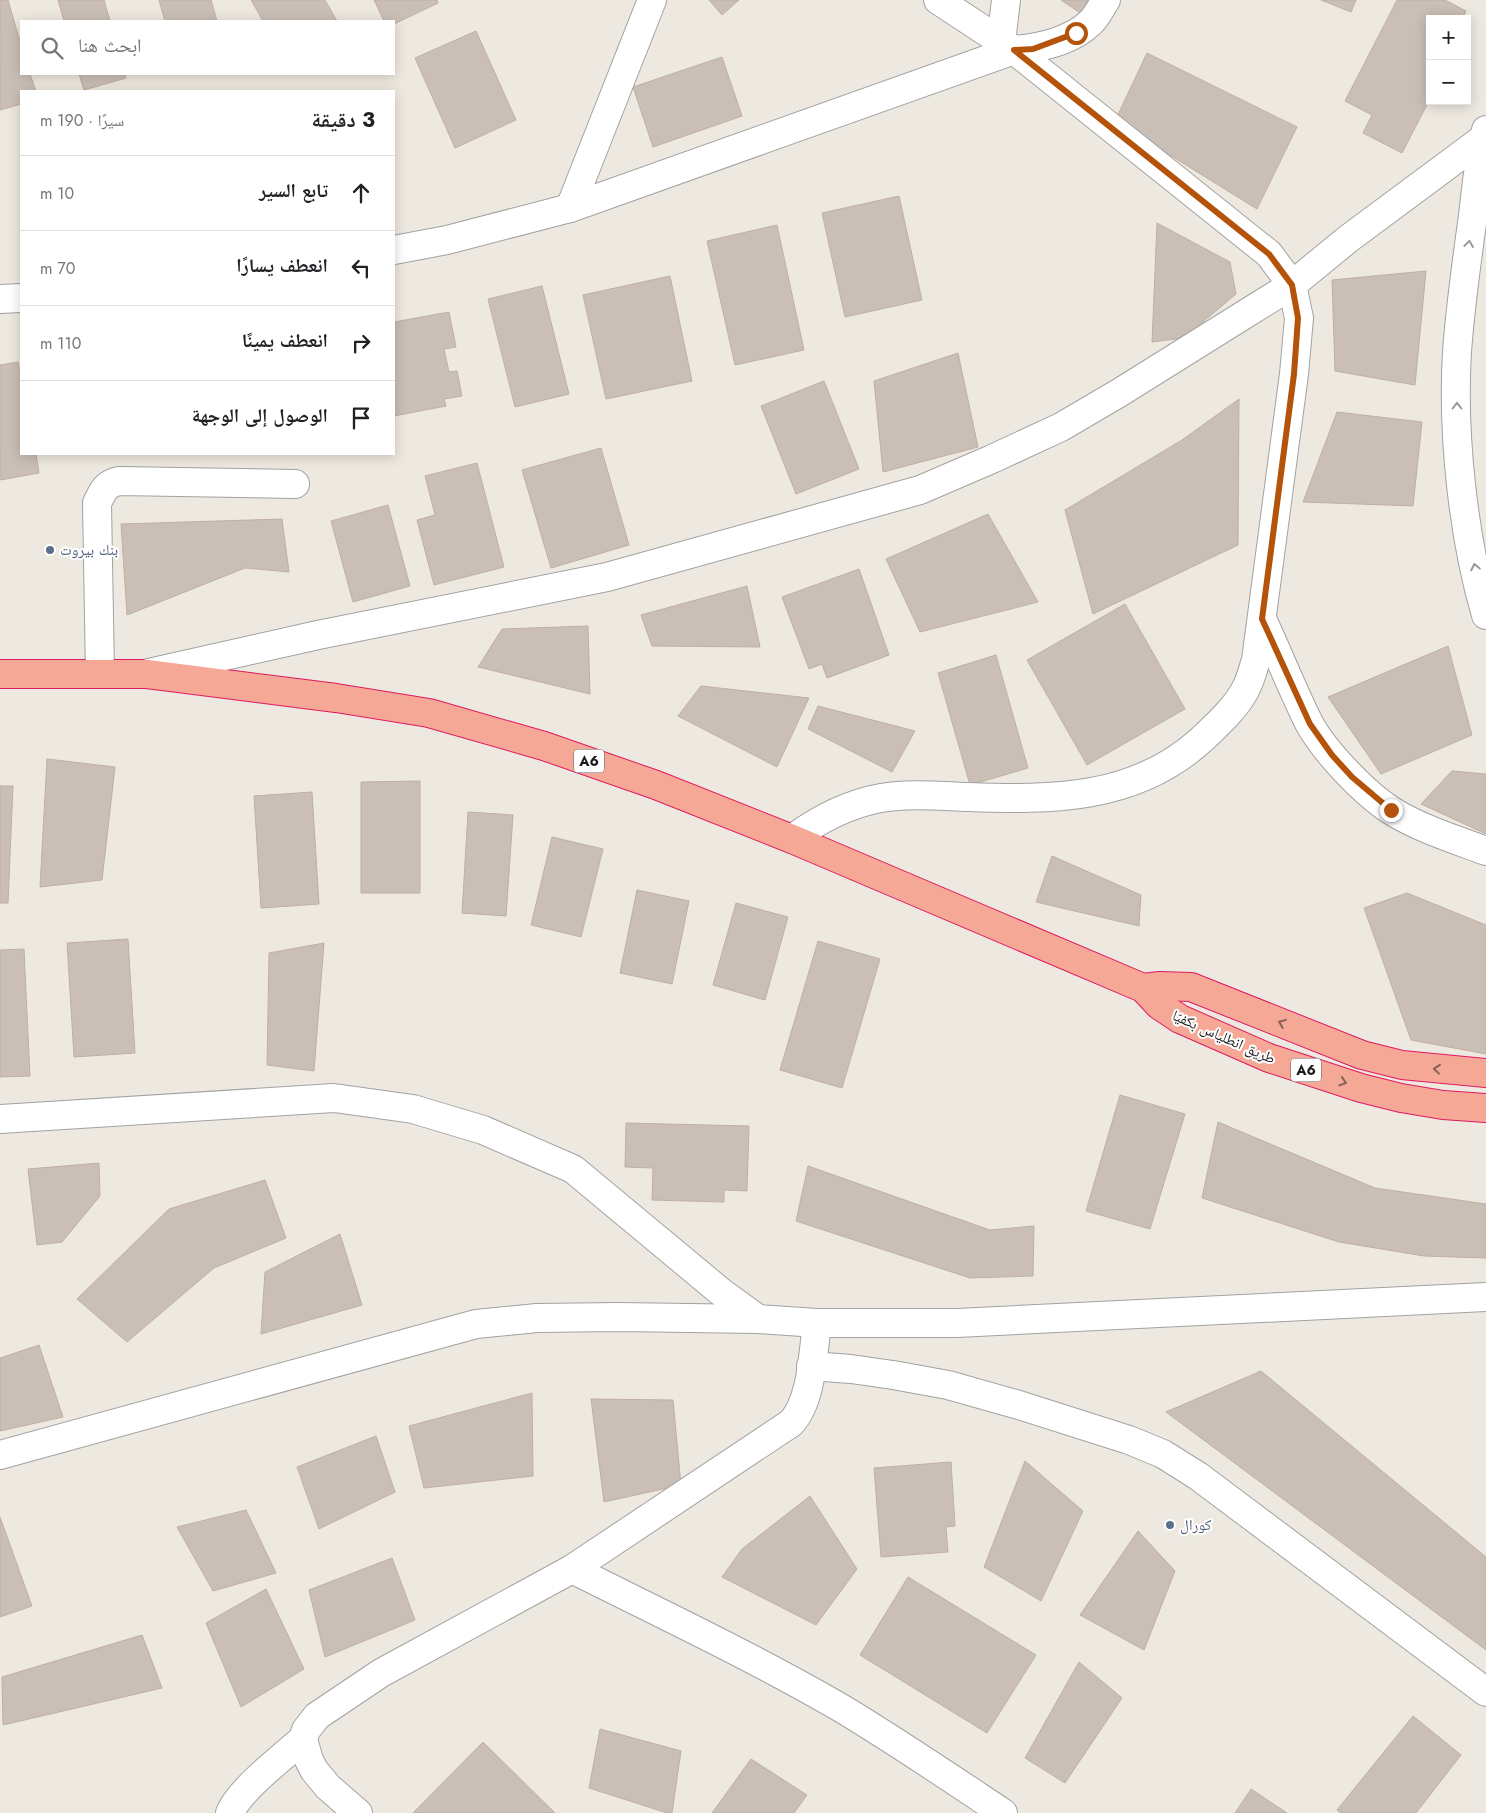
<!DOCTYPE html>
<html lang="ar">
<head>
<meta charset="utf-8">
<style>
  body { margin:0; font-family:Jost,"Noto Naskh Arabic",sans-serif; background:#f6f6f6; color:#202124; direction:rtl }
  .controls { position:absolute; right:15px; top:15px; display:grid; overflow:hidden; border-radius:0px; box-shadow:0 2px 12px #0003 }
  .controls button { width:45px; height:45px; display:grid; place-items:center; padding:0; border:0; border-bottom:1px solid #e0e0e0; background:#fff; color:#202124; font:25px sans-serif }
  .stop { position:absolute; width:15px; height:15px; margin:-11px; border:4px solid #b45309; border-radius:50%; background:#fff }
  .stop.end { background:#b45309; border-color:#fff; box-shadow:0 1px 5px #0008 }
  .list { margin:0; padding:0; list-style:none }
  h2 { display:flex; justify-content:space-between; align-items:center; height:65px; margin:0; padding:0 20px; font-size:21px }
  h2 small { font-size:16px; font-weight:400; color:#757577 }
  .list li { display:grid; grid-template-columns:32px 1fr auto; gap:15px; align-items:center; box-sizing:border-box; height:75px; padding:0 20px; border-top:1px solid #e0e0e0 }
  .list b { display:block; font-size:19px; white-space:nowrap }
  .list em { font-size:16px; font-style:normal; color:#757577 }
  .icon { flex:none; width:28px; height:28px; fill:none; stroke:currentColor; stroke-width:2; stroke-linecap:round; stroke-linejoin:round }
  .map { position:relative; flex:none; width:1486px; height:1813px; overflow:hidden; direction:ltr }
  .search { position:absolute; background:#fff; box-shadow:0 2px 12px #0003; left:20px; top:20px; width:375px; height:55px; display:flex; align-items:center; gap:12px; box-sizing:border-box; padding:0 18px; border-radius:0px; color:#757577; font-size:19px }
  .panel { position:absolute; background:#fff; box-shadow:0 2px 12px #0003; left:20px; top:90px; width:375px; height:365px; border-radius:0px; direction:rtl }
  .map>svg:first-child { display:block }
  .building { fill:#cabfb6; stroke:#c0afa2 }
  .lines { fill:none; stroke-linecap:round; stroke-linejoin:round }
  .minor-casing { stroke:#a2a2a2; stroke-width:30 }
  .tertiary-casing { stroke:#a2a2a2; stroke-width:30 }
  .trunk-casing { stroke:#e01961; stroke-width:30 }
  .minor { stroke:#fff; stroke-width:28 }
  .tertiary { stroke:#fff; stroke-width:28 }
  .trunk { stroke:#f5a896; stroke-width:28 }
  .oneway { stroke:#989898 }
  .oneway2 { stroke:#886258 }
  .route { stroke:#b45309; stroke-width:6 }
  .service-dot { fill:#5c6f8a; stroke:#fff; stroke-width:2 }
  .labels { text-anchor:middle; dominant-baseline:central; stroke-width:4; stroke-linejoin:round; paint-order:stroke }
  .shield { fill:#fff; stroke:#5f5f5f; stroke-width:1 }
  .shield-label { font-size:14px; font-weight:bold; fill:#1b1b1b }
  .service-label { font-size:15px; fill:#4e5e75; stroke:#fff; text-anchor:start }
  .street-label { font-size:15px; fill:#1b1b1b; stroke:#fff }
</style>
</head>
<body>
<div class="map">
<svg width="1486" height="1813" viewBox="0 0 1486 1813">
  <rect width="100%" height="100%" fill="#eee9e0"/>
  <!-- building -->
  <g class="building">
    <polygon points="0,0 8,0 21,45 21,74 30,74 36,91 21,91 21,104 0,110"/>
    <polygon points="58,0 104,0 110,21 64,21"/>
    <polygon points="159,0 211,0 217,21 165,21"/>
    <polygon points="251,0 325,0 337,21 263,21"/>
    <polygon points="374,0 437,0 438,3 394,24 394,21 384,21"/>
    <polygon points="709,0 739,0 722,15"/>
    <polygon points="1061,0 1090,0 1083,15"/>
    <polygon points="1321,0 1356,0 1351,12"/>
    <polygon points="1397,0 1445,0 1466,11 1462,19 1430,19 1430,99 1402,153 1363,133 1372,115 1345,101"/>
    <polygon points="476,31 516,120 455,148 415,58"/>
    <polygon points="1147,53 1297,127 1257,209 1115,121"/>
    <polygon points="722,57 742,116 653,147 633,87"/>
    <polygon points="79,74 125,74 126,78 84,90"/>
    <polygon points="899,196 922,300 845,317 822,213"/>
    <polygon points="1157,223 1230,262 1236,294 1184,338 1152,342"/>
    <polygon points="777,225 804,350 735,365 707,241"/>
    <polygon points="1426,271 1415,385 1335,371 1332,280"/>
    <polygon points="670,276 692,381 606,399 583,295"/>
    <polygon points="542,286 569,394 515,407 488,299"/>
    <polygon points="449,312 456,347 444,349 449,372 457,371 462,396 444,399 446,406 394,416 394,322"/>
    <polygon points="958,353 978,447 883,472 874,381"/>
    <polygon points="18,362 21,377 21,454 36,454 39,473 0,480 0,365"/>
    <polygon points="824,381 859,469 796,494 761,406"/>
    <polygon points="1239,399 1238,545 1093,614 1065,510 1182,440"/>
    <polygon points="1337,412 1422,422 1413,506 1303,502"/>
    <polygon points="601,448 629,545 551,568 522,470"/>
    <polygon points="477,463 504,567 434,585 417,520 435,515 425,476"/>
    <polygon points="388,505 410,586 353,602 331,521"/>
    <polygon points="988,514 1038,602 920,632 886,559"/>
    <polygon points="282,519 289,572 245,568 127,615 121,524"/>
    <polygon points="859,569 889,655 827,678 822,664 809,669 782,597"/>
    <polygon points="747,586 760,647 652,646 641,615"/>
    <polygon points="1125,604 1185,709 1087,765 1027,660"/>
    <polygon points="588,626 590,694 478,667 502,629"/>
    <polygon points="1448,646 1472,735 1381,774 1328,697"/>
    <polygon points="996,655 1028,768 970,785 938,673"/>
    <polygon points="701,686 809,698 777,767 678,716"/>
    <polygon points="818,706 915,731 892,772 808,729"/>
    <polygon points="47,759 115,767 102,880 40,887"/>
    <polygon points="1452,771 1486,774 1486,834 1421,804"/>
    <polygon points="420,781 420,893 361,893 361,782"/>
    <polygon points="0,786 13,786 8,903 0,903"/>
    <polygon points="312,792 319,904 261,908 254,796"/>
    <polygon points="468,812 513,815 506,916 462,913"/>
    <polygon points="552,837 603,849 581,937 531,925"/>
    <polygon points="1052,856 1141,895 1139,926 1036,902"/>
    <polygon points="637,890 689,901 672,984 620,973"/>
    <polygon points="1407,893 1486,925 1486,1054 1411,1040 1364,908"/>
    <polygon points="736,903 788,917 765,1000 713,985"/>
    <polygon points="128,939 135,1053 74,1057 67,943"/>
    <polygon points="818,941 880,959 842,1088 780,1070"/>
    <polygon points="324,943 314,1071 267,1065 269,953"/>
    <polygon points="24,949 30,1076 0,1077 0,950"/>
    <polygon points="1120,1095 1185,1114 1150,1229 1086,1211"/>
    <polygon points="1218,1122 1375,1188 1486,1204 1486,1258 1424,1256 1339,1242 1202,1198"/>
    <polygon points="626,1123 749,1126 747,1191 724,1190 724,1202 652,1200 653,1168 625,1167"/>
    <polygon points="99,1163 100,1196 62,1242 37,1245 28,1169"/>
    <polygon points="808,1166 990,1230 1034,1226 1033,1276 970,1278 796,1221"/>
    <polygon points="265,1180 286,1238 214,1268 127,1342 77,1299 169,1209"/>
    <polygon points="340,1234 362,1305 261,1334 265,1272"/>
    <polygon points="39,1345 63,1417 0,1431 0,1358"/>
    <polygon points="1261,1371 1486,1557 1486,1650 1166,1412"/>
    <polygon points="532,1393 533,1476 424,1488 409,1426"/>
    <polygon points="591,1399 673,1400 681,1485 604,1502"/>
    <polygon points="376,1436 395,1492 319,1529 297,1467"/>
    <polygon points="1025,1461 1083,1511 1041,1601 984,1567"/>
    <polygon points="951,1462 955,1526 946,1527 948,1552 881,1557 874,1468"/>
    <polygon points="810,1496 857,1569 816,1625 722,1577 742,1549"/>
    <polygon points="246,1510 276,1573 213,1591 177,1527"/>
    <polygon points="0,1517 32,1606 0,1617"/>
    <polygon points="1138,1531 1175,1571 1144,1650 1080,1615"/>
    <polygon points="392,1558 415,1620 325,1657 309,1590"/>
    <polygon points="908,1577 1036,1655 987,1733 860,1655"/>
    <polygon points="266,1589 304,1669 241,1707 206,1623"/>
    <polygon points="142,1635 162,1688 3,1725 2,1677"/>
    <polygon points="1079,1662 1122,1698 1065,1783 1025,1758"/>
    <polygon points="1413,1716 1461,1755 1416,1813 1341,1813 1337,1810"/>
    <polygon points="600,1729 681,1751 672,1813 667,1813 589,1788"/>
    <polygon points="483,1742 555,1813 413,1813"/>
    <polygon points="751,1759 807,1795 794,1813 712,1813"/>
    <polygon points="1251,1789 1287,1813 1235,1813"/>
  </g>
  <g class="lines">
    <!-- minor casing -->
    <g class="minor-casing">
      <g id="minor">
        <polyline points="1001,42 1006,0"/>
        <path d="M1486,130C1478,160 1476,193 1472,223C1466,266 1460,309 1457,352C1452,433 1463,537 1486,615"/>
        <polyline points="570,208 652,0"/>
        <path d="M394,250L447,240L570,208L1014,50C1039,48 1071,41 1090,23C1097,17 1101,7 1106,0"/>
        <polyline points="0,299 21,298"/>
        <path d="M1262,619C1278,653 1292,689 1309,723C1324,751 1365,794 1392,811C1421,829 1454,839 1486,851"/>
        <polyline points="149,673 318,635 607,577 920,490 992,459 1061,427 1119,393 1247,313 1292,285 1348,239 1484,138 1486,138"/>
        <path d="M100,674L97,503C103,491 105,484 119,481L295,484"/>
        <path d="M792,839C819,819 848,804 881,798C909,793 939,796 968,797C1052,800 1135,800 1201,740C1216,726 1239,705 1247,686C1251,678 1253,669 1256,660L1294,374L1299,318L1292,285L1269,254L1014,50L938,0"/>
        <path d="M572,1569C662,1614 753,1657 841,1708C896,1741 949,1777 1003,1813"/>
        <path d="M230,1813C240,1789 283,1757 303,1739"/>
      </g>
    </g>
    <!-- tertiary casing -->
    <g class="tertiary-casing">
      <g id="tertiary">
        <polyline points="0,1119 334,1098 413,1109 483,1130 573,1169 721,1292 758,1319"/>
        <polyline points="811,1366 851,1369 893,1375 948,1385 1019,1405 1129,1440 1163,1454 1198,1476 1486,1692"/>
        <polyline points="0,1455 476,1324 537,1318 619,1317 758,1319 817,1323 957,1323 1486,1297"/>
        <path d="M358,1813L328,1787L314,1770L309,1760L303,1739L306,1730L317,1716L381,1673L572,1569L791,1423C812,1401 813,1353 817,1323"/>
      </g>
    </g>
    <!-- trunk casing -->
    <g class="trunk-casing">
      <g id="trunk">
        <polyline points="0,674 147,674 336,698 429,713 544,746 656,785 792,839 1143,988 1159,1005 1180,1019 1269,1058 1361,1088 1401,1098 1443,1105 1486,1108"/>
        <polyline points="1143,988 1160,986 1191,987 1362,1055 1402,1065 1486,1073"/>
      </g>
    </g>
    <!-- minor -->
    <use href="#minor" class="minor"/>
    <!-- tertiary -->
    <use href="#tertiary" class="tertiary"/>
    <!-- trunk -->
    <use href="#trunk" class="trunk"/>
  </g>
  <!-- one-way arrows -->
  <defs><path id="oneway-chevron" d="M-2-3.5L2.5 0L-2 3.5" fill="none" stroke-width="1.6" stroke-linecap="round" stroke-linejoin="round" transform="scale(1.25)"/></defs>
  <g class="oneway">
    <use href="#oneway-chevron" transform="translate(1469 244) rotate(-82)"/>
    <use href="#oneway-chevron" transform="translate(1457 406) rotate(-90)"/>
    <use href="#oneway-chevron" transform="translate(1475 567) rotate(-101)"/>
  </g>
  <g class="oneway2">
    <use href="#oneway-chevron" transform="translate(1282 1023) rotate(-158)"/>
    <use href="#oneway-chevron" transform="translate(1437 1069) rotate(-174)"/>
    <use href="#oneway-chevron" transform="translate(1343 1082) rotate(18)"/>
  </g>
  <g class="lines">
    <!-- route -->
    <polyline class="route" points="1076,33 1033,49 1014,50 1269,254 1292,285 1298,318 1294,374 1262,619 1310,724 1332,755 1352,777 1391,810"/>
  </g>
  <!-- markers -->
  <g class="service-dot">
    <circle cx="50" cy="550" r="5"/>
    <circle cx="1170" cy="1525" r="5"/>
  </g>
  <g class="labels">
    <!-- shield labels -->
    <g class="shield">
      <rect x="574" y="749.5" width="30" height="23" rx="4"/>
      <rect x="1291" y="1058.5" width="30" height="23" rx="4"/>
    </g>
    <g class="shield-label">
      <text x="589" y="761">A6</text>
      <text x="1306" y="1070">A6</text>
    </g>
    <!-- service labels -->
    <g class="service-label">
      <text x="60" y="550">بنك بيروت</text>
      <text x="1180" y="1525">كورال</text>
    </g>
    <!-- street labels -->
    <g class="street-label">
      <text transform="translate(1224 1037) rotate(24)">طريق انطلياس بكفيّا</text>
    </g>
  </g>
</svg>
<div class="controls">
<button>+</button>
<button>−</button>
</div>
<div class="stop" style="left:1076px;top:33px"></div>
<div class="stop end" style="left:1391px;top:810px"></div>
<div class="search"><svg class="icon" aria-label="search" viewBox="0 0 24 24"><circle cx="10" cy="10" r="6"/><path d="M15 15l6 6"/></svg>ابحث هنا</div>
<section class="panel">
<h2>3 دقيقة<small>سيرًا · 190 m</small></h2>
<ul class="list">
<li><svg class="icon" aria-label="ahead" viewBox="0 0 24 24"><path d="M12 20V5M6 11l6-6 6 6"/></svg><div><b>تابع السير</b></div><em>10 m</em></li>
<li><svg class="icon" aria-label="left" viewBox="0 0 24 24"><path d="M17 20v-9H6M10 6l-5 5 5 5"/></svg><div><b>انعطف يسارًا</b></div><em>70 m</em></li>
<li><svg class="icon" aria-label="right" viewBox="0 0 24 24"><path d="M7 20v-9h11M14 6l5 5-5 5"/></svg><div><b>انعطف يمينًا</b></div><em>110 m</em></li>
<li><svg class="icon" aria-label="arrive" viewBox="0 0 24 24"><path d="M6 21V4h12l-3 4 3 4H6"/></svg><div><b>الوصول إلى الوجهة</b></div></li>
</ul>
</section>
</div>
</body>
</html>
